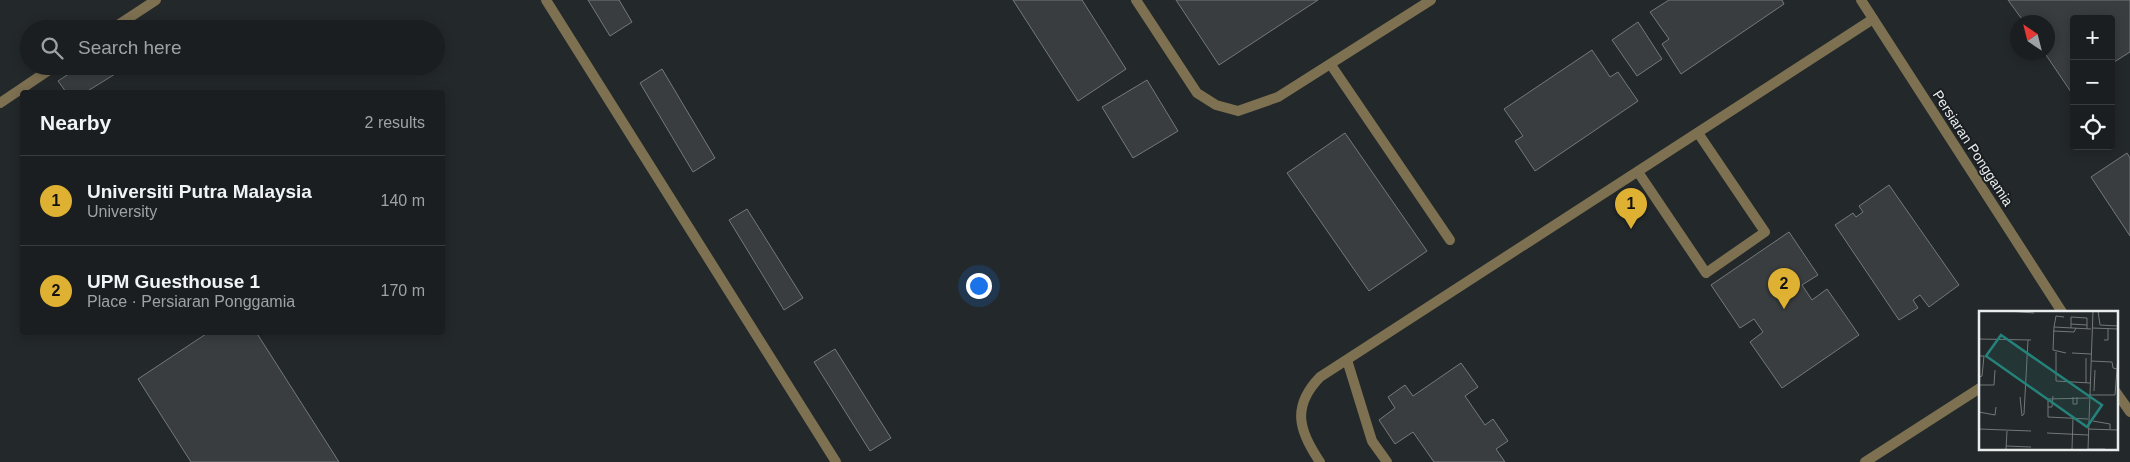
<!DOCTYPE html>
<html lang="en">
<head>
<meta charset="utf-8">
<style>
  body { margin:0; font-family:Arial,sans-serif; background:#232729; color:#f1f3f6 }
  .controls { position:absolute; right:15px; top:15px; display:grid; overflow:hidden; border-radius:5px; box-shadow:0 2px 12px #0003 }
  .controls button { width:45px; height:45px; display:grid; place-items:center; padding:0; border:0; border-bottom:1px solid #383c3e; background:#1a1e20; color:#f1f3f6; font:25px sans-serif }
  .compass { position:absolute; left:2010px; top:15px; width:45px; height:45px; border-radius:50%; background:#1a1e20; box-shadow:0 2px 12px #0003; rotate:325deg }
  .you { position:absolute; left:978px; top:285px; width:18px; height:18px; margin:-12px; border:4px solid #fff; border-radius:50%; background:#1a73e8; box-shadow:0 0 0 8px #1a73e833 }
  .badge { display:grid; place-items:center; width:32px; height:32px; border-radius:50%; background:#deb133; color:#111; font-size:16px; font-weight:700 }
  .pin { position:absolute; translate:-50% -41px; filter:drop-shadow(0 1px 2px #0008) }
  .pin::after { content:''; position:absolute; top:26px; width:18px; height:15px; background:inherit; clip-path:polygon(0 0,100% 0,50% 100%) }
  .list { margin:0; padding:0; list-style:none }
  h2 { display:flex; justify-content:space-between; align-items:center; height:65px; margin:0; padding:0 20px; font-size:21px }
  h2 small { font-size:16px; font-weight:400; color:#9fa2a5 }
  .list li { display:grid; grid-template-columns:32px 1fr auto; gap:15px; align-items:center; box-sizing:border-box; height:90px; padding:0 20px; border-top:1px solid #383c3e }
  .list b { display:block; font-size:19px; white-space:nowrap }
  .list p { margin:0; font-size:16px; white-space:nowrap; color:#9fa2a5 }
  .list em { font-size:16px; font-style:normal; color:#9fa2a5 }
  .icon { flex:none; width:28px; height:28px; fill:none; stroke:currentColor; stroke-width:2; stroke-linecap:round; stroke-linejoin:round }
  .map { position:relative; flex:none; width:2130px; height:462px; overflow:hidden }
  .search { position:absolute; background:#1a1e20; box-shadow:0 2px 12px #0003; left:20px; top:20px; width:425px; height:55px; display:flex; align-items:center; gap:12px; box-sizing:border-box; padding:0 18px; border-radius:28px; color:#9fa2a5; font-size:19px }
  .panel { position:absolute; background:#1a1e20; box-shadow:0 2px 12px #0003; left:20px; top:90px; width:425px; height:245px; border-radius:5px }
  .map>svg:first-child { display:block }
  .building { fill:#393d3f; stroke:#74797b }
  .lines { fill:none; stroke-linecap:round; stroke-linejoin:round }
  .service { stroke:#7e7152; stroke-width:10 }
  .tertiary { stroke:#7e7152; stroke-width:10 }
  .labels { text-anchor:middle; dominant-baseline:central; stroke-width:4; stroke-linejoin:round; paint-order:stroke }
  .street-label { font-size:14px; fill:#eaedee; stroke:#1a1e20 }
  .inset-road { fill:none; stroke:#737778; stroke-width:1 }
  .view { fill:#25827b; fill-opacity:0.15; stroke:#25827b; stroke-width:2.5 }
  .inset-edge { fill:none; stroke:#eaedee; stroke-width:2.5 }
</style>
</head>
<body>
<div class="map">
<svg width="2130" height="462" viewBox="0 0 2130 462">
  <rect width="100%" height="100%" fill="#23282a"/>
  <!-- building -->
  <g class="building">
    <polygon points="588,0 619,0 632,22 610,36"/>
    <polygon points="1013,0 1082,0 1126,69 1078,101"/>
    <polygon points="1176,0 1318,0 1219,65"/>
    <polygon points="1669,0 1782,0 1784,4 1681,74 1662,44 1669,39 1650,12"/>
    <polygon points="2008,0 2130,0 2130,52 2111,64 2111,19 2074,19 2074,90 2071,92 2044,52 2048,52 2048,22 2024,22"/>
    <polygon points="154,21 159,29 141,29"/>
    <polygon points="1638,22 1662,59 1637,76 1612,40"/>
    <polygon points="1592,50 1610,77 1618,72 1638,101 1535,171 1515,141 1523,136 1504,109"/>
    <polygon points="81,66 128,66 86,92 66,92 58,81"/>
    <polygon points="662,69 715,158 693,172 640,83"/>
    <polygon points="1147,80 1178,131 1133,158 1102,107"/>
    <polygon points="1345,133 1427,251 1369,291 1287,173"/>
    <polygon points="2127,153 2130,158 2130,236 2091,177"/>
    <polygon points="1889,185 1959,285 1929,307 1920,295 1913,300 1918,308 1899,320 1835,225 1853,213 1856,217 1863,212 1859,206"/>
    <polygon points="747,209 803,298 784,310 729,220"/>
    <polygon points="1789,232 1818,275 1802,285 1812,300 1827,289 1859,335 1782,388 1750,342 1763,332 1754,319 1740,328 1711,285"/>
    <polygon points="209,332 256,332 339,462 191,462 138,379"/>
    <polygon points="835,349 891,438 870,451 814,362"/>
    <polygon points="1461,363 1478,387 1465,396 1485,425 1493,419 1508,441 1496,449 1505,462 1434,462 1413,432 1395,444 1379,420 1395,408 1388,397 1405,385 1413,396"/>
  </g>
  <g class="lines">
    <!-- service -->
    <g class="service">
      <polyline points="546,0 836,462"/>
      <polyline points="1136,0 1197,93 1216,105 1238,111 1278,97 1431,0"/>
      <polyline points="112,29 156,0"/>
      <polyline points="1331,65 1450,240"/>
      <polyline points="0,103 55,66"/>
      <polyline points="1638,172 1706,273 1765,232 1698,133"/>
      <polyline points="1347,360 1372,441 1387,462"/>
      <path d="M1320,462C1299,431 1291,407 1320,377L1873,19"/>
      <polyline points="1865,462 1980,388"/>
    </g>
    <!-- tertiary -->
    <g class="tertiary">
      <polyline points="1861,0 2062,312"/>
      <polyline points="2116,392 2130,412"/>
    </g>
  </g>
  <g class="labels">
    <!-- street labels -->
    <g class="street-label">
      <text transform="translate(1973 148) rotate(57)">Persiaran Ponggamia</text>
    </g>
  </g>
  <!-- overview -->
  <g transform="translate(1979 311)">
    <rect width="139" height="139" fill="#23282a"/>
    <path class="inset-road" d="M29,0L55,2M119,0L121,14L139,15M92,13L108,14M75,16L77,5L85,6M92,17V6L108,7V18M113,17L139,18M74,20L95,21L97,17M0,28L52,29M125,29H129V17M77,41V70L111,72M87,42L74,39L75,16L112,18M93,42L112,43M0,45H5L3,65L0,66M112,50L133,51L134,57L138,58M107,72V47M0,74H15L16,59M115,80L116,59M110,84H136L139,45M41,86L43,105L45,103L49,29M94,86V93H98V86M69,96H73L74,85M0,101L16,104L17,96M109,108L69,106V88L110,87M114,110L131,113V118M0,118L52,120M109,118L139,119M68,122L109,124M27,135L52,136M27,138L28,120M93,138L94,107M109,138L114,0M109,138H126"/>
    <path class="view" d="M22,24L123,94L108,116L7,45Z"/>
    <rect width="139" height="139" class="inset-edge"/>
  </g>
</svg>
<div class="controls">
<button>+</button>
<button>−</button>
<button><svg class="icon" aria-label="locate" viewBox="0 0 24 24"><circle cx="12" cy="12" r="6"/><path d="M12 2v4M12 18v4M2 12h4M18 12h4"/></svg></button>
</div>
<svg class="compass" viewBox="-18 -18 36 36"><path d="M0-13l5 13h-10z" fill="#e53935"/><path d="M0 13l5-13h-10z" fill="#9fa2a5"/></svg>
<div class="you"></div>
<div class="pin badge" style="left:1631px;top:229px">1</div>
<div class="pin badge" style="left:1784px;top:309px">2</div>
<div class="search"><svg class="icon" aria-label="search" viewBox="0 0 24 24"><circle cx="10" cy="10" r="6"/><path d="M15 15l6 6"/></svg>Search here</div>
<section class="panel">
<h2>Nearby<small>2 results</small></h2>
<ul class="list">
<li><span class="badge">1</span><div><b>Universiti Putra Malaysia</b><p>University</p></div><em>140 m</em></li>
<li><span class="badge">2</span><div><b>UPM Guesthouse 1</b><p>Place · Persiaran Ponggamia</p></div><em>170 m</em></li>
</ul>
</section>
</div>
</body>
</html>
